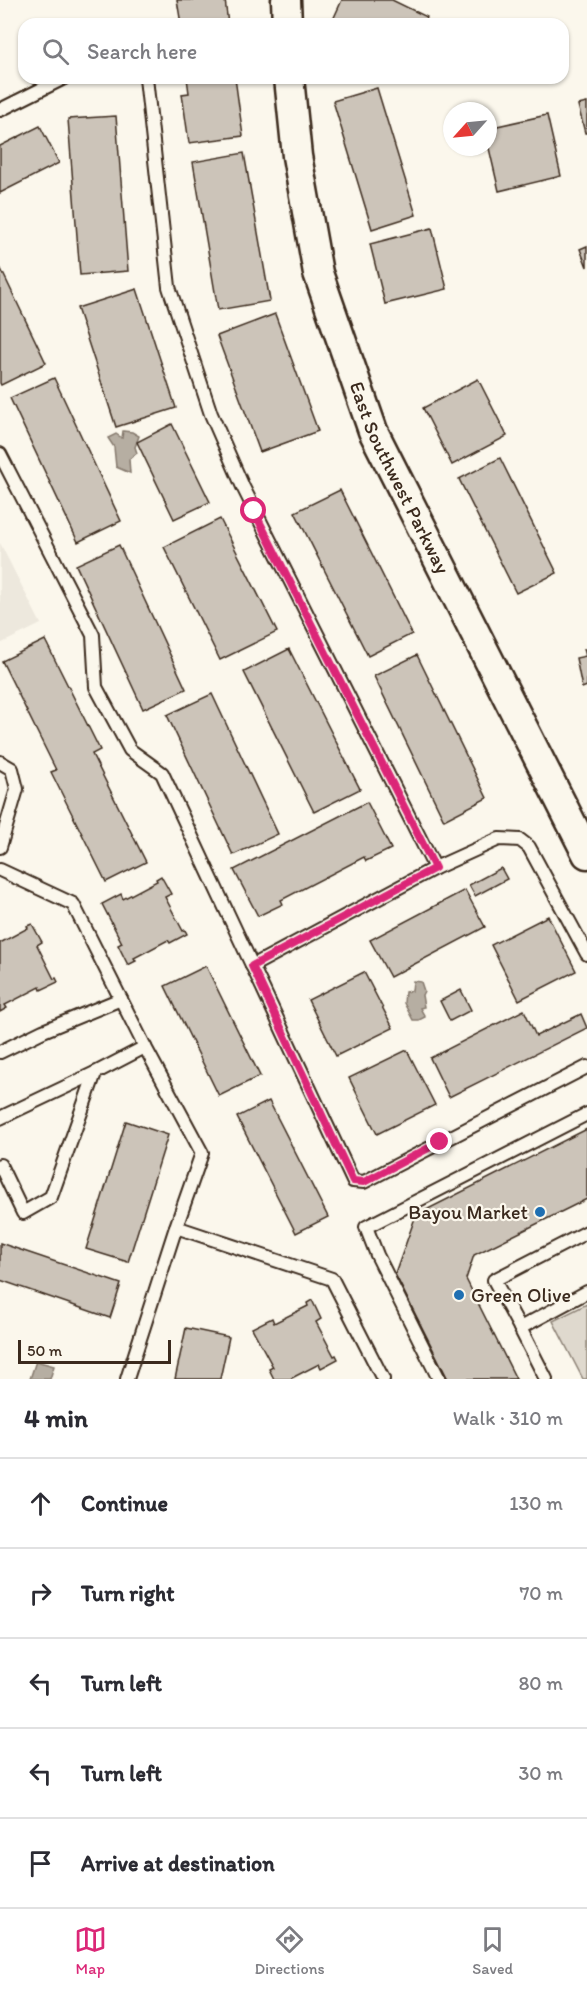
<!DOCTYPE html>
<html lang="en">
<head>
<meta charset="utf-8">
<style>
  body { margin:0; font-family:Itim,sans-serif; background:#f7f7f7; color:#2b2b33 }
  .compass { position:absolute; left:443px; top:102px; width:54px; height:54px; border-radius:50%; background:#fff; box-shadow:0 2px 4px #0004; rotate:243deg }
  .scale { position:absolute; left:18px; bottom:15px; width:153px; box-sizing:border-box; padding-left:6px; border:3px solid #3b2a1e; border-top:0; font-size:16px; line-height:21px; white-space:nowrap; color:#3b2a1e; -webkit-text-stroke:4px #fbf7ec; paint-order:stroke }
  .stop { position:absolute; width:18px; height:18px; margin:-14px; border:4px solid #db2777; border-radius:50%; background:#fff }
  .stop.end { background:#db2777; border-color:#fff; box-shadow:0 2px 6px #0008 }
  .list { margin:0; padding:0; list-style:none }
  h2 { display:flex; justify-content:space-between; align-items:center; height:78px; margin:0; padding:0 24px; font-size:26px }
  h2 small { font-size:20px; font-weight:400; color:#7c7c81 }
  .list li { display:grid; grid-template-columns:39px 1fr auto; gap:18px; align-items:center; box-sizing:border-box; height:90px; padding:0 24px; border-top:2px solid #e1e1e2 }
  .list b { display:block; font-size:22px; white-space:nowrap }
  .list em { font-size:20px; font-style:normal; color:#7c7c81 }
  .icon { flex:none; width:33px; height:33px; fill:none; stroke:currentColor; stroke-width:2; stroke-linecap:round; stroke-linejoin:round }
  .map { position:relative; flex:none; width:587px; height:1379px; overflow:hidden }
  .search { position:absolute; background:#fff; box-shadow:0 2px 4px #0004; left:18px; right:18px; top:18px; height:66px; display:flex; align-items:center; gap:15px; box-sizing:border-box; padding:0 21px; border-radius:18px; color:#7c7c81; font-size:22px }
  .sheet { height:528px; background:#fff }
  nav { display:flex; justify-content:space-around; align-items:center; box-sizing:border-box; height:84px; border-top:2px solid #e1e1e2; background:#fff; font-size:16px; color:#7c7c81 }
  nav a { display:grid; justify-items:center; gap:3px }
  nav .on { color:#db2777 }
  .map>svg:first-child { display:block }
  .built { fill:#ede8dd }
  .green { fill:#dfd9ce; stroke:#8d8276; stroke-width:1.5 }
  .water { fill:#b6aea2; stroke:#85796d; stroke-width:1.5 }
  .building { fill:#ccc4b9; stroke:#3b2a1e; stroke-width:1.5 }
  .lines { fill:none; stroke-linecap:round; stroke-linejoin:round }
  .service-casing { stroke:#3b2a1e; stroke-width:16 }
  .tertiary-casing { stroke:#3b2a1e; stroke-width:33 }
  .service { stroke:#fbf7ec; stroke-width:12 }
  .tertiary { stroke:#fbf7ec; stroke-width:28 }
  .route { stroke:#db2777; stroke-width:8 }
  .poi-dot { fill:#1f6fb2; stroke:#fbf7ec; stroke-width:2 }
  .labels { text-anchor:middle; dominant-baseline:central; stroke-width:4.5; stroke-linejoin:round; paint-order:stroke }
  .street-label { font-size:20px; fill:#3b2a1e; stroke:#fbf7ec }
  .poi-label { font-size:20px; fill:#3b2a1e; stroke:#fbf7ec; text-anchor:end }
</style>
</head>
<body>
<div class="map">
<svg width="587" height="1379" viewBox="0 0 587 1379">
  <rect width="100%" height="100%" fill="#fbf7ec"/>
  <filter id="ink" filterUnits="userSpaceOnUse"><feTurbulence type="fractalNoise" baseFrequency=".0167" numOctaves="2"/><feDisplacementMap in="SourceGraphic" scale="12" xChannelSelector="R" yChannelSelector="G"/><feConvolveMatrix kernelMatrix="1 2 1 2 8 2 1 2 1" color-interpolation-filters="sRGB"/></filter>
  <g filter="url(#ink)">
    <!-- built -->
    <polygon class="built" points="0,543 41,624 0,644"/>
    <!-- green -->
    <polygon class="green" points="587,1304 587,1379 583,1379 553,1321"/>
    <!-- water -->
    <g class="water">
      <polygon points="123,431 132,432 139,436 135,447 137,453 129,459 130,473 116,467 114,447 108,438 116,434 122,438"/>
      <polygon points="413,981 421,982 424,991 422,995 424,1007 420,1008 425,1017 419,1020 413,1020 404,1003 405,992 412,991"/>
      <polygon points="36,1361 54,1366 50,1379 30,1379"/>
    </g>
    <!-- building -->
    <g class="building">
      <polygon points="177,0 225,0 228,24 181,24"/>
      <polygon points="342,0 392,0 427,17 424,24 335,24 332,22"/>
      <polygon points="187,78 235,78 243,136 189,143 182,94 189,93"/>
      <polygon points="377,88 416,215 372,229 333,101"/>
      <polygon points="587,103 587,133 585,133 578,105"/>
      <polygon points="547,115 561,176 499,191 488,144 488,128"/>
      <polygon points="116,116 128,271 80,275 68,119"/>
      <polygon points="40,126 59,163 0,193 0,146"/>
      <polygon points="244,153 270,301 218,310 193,162"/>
      <polygon points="432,228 447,289 385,304 370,244"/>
      <polygon points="587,246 587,267 580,249"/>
      <polygon points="0,267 46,363 1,385 0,383"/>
      <polygon points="137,289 176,408 116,427 77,308"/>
      <polygon points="275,314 318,431 260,452 217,336"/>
      <polygon points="54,378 121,521 78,542 10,398"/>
      <polygon points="478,379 507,436 452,465 423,408"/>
      <polygon points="172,424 210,502 174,519 137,442"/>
      <polygon points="500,458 557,573 516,593 459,479"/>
      <polygon points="340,490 412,634 368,656 295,512"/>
      <polygon points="220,519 277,632 220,660 164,547"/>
      <polygon points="119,545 186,689 143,709 76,565"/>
      <polygon points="45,640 100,750 92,754 146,862 106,882 51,772 56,770 2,661"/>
      <polygon points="289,649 360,789 314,812 244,672"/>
      <polygon points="584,649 587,649 587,686 582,688 576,658 586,656"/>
      <polygon points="417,655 487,798 444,820 374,676"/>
      <polygon points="212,694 278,834 233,855 167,715"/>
      <polygon points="367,802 391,849 366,861 364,857 281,900 283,904 258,916 234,870"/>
      <polygon points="501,868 507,879 475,896 469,885"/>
      <polygon points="161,876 171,894 165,897 183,931 185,930 187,934 170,943 168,940 134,958 136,961 128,965 118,945 122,943 102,904 121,894 123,899 157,881 156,879"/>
      <polygon points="465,890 485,927 390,977 370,940"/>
      <polygon points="548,916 576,971 519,1000 491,945"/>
      <polygon points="32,924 42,942 37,945 54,979 56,978 58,982 41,990 40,987 5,1005 7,1008 0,1012 0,943 28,928 27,926"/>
      <polygon points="206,966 260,1076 219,1096 165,986"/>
      <polygon points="364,972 393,1028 336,1056 308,1000"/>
      <polygon points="461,990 471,1010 450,1021 440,1001"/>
      <polygon points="524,1010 536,1036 581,1014 587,1028 449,1097 430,1058"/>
      <polygon points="407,1050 435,1105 377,1134 349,1078"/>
      <polygon points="269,1101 328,1217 296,1233 237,1117"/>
      <polygon points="126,1121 168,1135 128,1262 86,1249"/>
      <polygon points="587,1129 587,1199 474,1255 466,1279 516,1379 448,1379 395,1274 416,1215"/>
      <polygon points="0,1243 121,1284 110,1318 0,1280"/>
      <polygon points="312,1300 321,1319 316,1322 334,1356 336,1355 338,1359 321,1368 319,1364 290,1379 274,1379 269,1369 273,1367 252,1328 272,1318 274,1323 308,1306 307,1303"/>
      <polygon points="186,1328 229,1337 220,1379 175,1379"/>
    </g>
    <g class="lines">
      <!-- service casing -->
      <g class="service-casing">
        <g id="service">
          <polyline points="146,78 169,287 211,414 243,487 435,868"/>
          <polyline points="0,110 64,78"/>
          <polyline points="0,454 93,635 96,687 130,750 162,773 353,1181 364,1182 587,1067"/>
          <polyline points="0,762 12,769 17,789 0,847"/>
          <polyline points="0,870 73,904 145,1047 202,1153 176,1227 127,1379"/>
          <polyline points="252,966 435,868 499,839 520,840 529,847 587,954"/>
          <polyline points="0,1052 43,1031 121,999"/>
          <polyline points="0,1118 95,1073"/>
          <polyline points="0,1165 23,1213 51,1197 95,1073 145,1047"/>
          <polyline points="176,1227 332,1279 383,1379"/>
          <polyline points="520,1328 494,1280 587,1232"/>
          <polyline points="439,1379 377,1255 366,1227 587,1114"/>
          <polyline points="546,1379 520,1328 587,1292"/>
        </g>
      </g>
      <!-- tertiary casing -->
      <g class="tertiary-casing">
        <g id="tertiary">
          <polyline points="286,0 287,24"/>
          <path id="s1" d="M289,78L297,156L318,273L373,431L587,854"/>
        </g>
      </g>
      <!-- service -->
      <use href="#service" class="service"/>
      <!-- tertiary -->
      <use href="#tertiary" class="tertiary"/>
    </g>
  </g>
  <g class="lines" filter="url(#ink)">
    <!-- route -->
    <polyline class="route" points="254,511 435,868 252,966 353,1181 364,1182 440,1142"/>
  </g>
  <!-- markers -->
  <g class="poi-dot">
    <circle cx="540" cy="1212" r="6"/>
    <circle cx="459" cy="1295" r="6"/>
  </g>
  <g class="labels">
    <!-- street labels -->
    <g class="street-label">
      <text stroke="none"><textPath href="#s1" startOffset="418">East Southwest Parkway</textPath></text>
    </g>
    <!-- poi labels -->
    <g class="poi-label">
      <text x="528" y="1212">Bayou Market</text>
      <text x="471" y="1295" text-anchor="start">Green Olive</text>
    </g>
  </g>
</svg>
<svg class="compass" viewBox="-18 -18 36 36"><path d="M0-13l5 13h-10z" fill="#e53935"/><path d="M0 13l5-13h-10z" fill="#7c7c81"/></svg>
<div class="scale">50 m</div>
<div class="stop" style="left:254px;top:511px"></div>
<div class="stop end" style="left:440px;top:1142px"></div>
<div class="search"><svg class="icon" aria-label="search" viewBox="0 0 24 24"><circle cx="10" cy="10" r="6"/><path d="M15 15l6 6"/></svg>Search here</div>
</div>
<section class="sheet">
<h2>4 min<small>Walk · 310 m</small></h2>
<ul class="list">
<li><svg class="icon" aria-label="ahead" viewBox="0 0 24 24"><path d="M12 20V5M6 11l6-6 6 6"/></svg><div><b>Continue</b></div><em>130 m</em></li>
<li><svg class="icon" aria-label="right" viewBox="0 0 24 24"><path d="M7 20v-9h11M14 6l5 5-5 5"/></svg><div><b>Turn right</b></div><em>70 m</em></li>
<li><svg class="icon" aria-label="left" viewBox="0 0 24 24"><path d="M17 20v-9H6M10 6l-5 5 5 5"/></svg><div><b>Turn left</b></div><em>80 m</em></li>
<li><svg class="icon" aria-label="left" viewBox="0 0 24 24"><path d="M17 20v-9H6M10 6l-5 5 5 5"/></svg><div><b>Turn left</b></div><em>30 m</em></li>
<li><svg class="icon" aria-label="arrive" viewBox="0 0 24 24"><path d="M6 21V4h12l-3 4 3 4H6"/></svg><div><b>Arrive at destination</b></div></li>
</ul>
</section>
<nav>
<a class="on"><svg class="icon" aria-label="map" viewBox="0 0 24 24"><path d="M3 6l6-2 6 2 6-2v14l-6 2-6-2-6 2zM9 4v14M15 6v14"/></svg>Map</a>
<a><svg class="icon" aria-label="directions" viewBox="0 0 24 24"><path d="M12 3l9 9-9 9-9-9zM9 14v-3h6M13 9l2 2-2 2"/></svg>Directions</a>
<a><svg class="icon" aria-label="saved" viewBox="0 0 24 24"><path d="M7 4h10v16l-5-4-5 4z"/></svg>Saved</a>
</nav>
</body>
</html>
